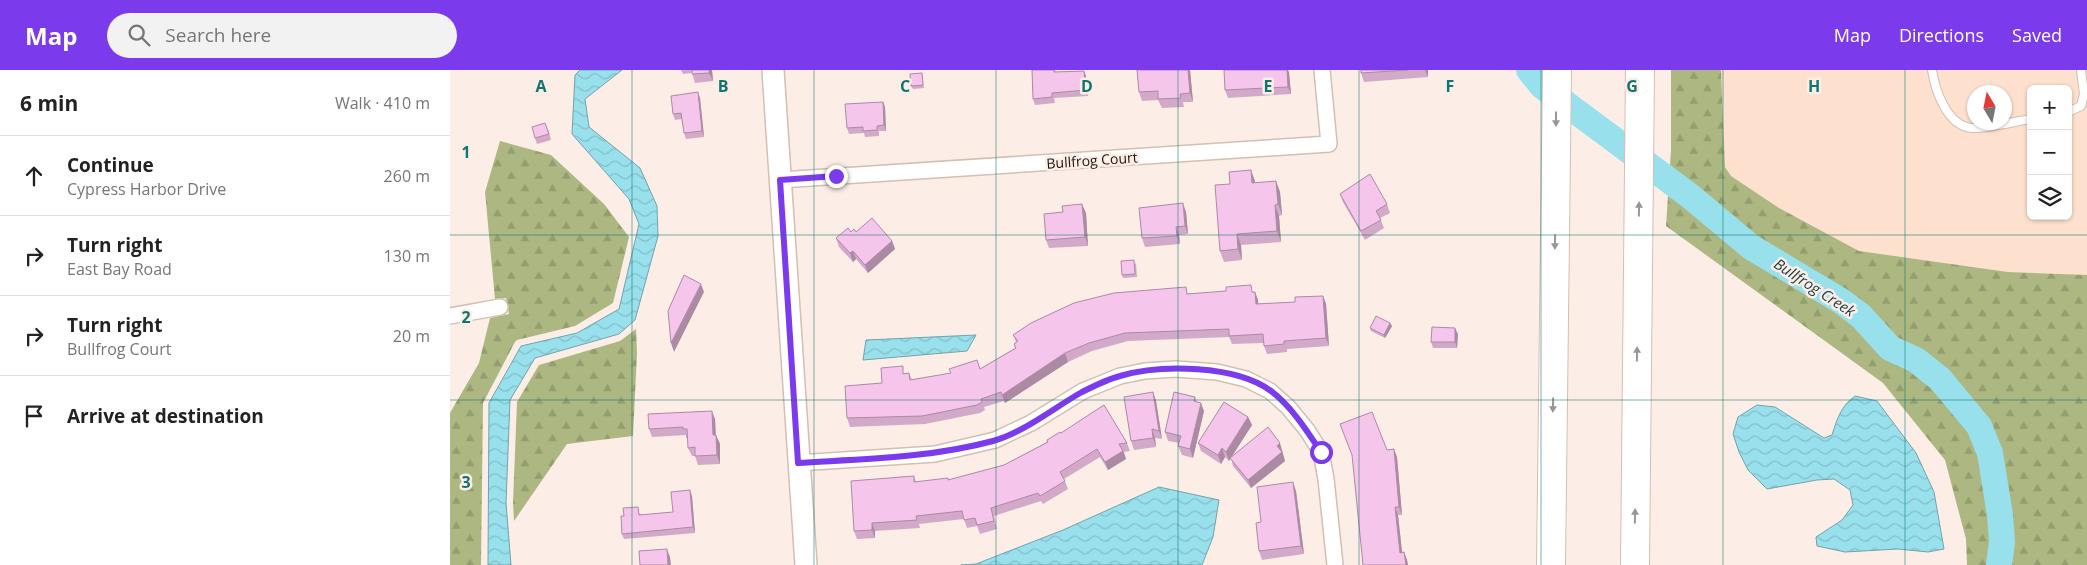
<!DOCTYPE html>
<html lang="en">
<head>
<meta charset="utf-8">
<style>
  body { margin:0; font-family:"Open Sans",sans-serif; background:#f2f2f2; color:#222 }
  .controls { position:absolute; right:15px; top:15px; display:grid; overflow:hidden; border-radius:8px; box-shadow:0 1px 4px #0004 }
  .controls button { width:45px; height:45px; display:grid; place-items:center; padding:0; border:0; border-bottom:1px solid #e0e0e0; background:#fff; color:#222; font:25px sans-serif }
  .compass { position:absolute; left:1517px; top:15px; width:45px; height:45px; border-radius:50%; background:#fff; box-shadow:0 1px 4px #0004; rotate:350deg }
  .stop { position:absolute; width:15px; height:15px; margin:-11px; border:4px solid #7c3aed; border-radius:50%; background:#fff }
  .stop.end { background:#7c3aed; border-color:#fff; box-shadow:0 1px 5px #0008 }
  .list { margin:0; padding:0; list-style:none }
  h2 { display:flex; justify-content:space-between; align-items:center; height:65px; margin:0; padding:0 20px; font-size:21px }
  h2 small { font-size:16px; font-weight:400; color:#767676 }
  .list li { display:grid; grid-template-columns:32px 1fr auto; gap:15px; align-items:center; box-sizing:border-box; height:80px; padding:0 20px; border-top:1px solid #e0e0e0 }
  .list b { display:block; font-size:19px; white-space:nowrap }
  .list p { margin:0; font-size:16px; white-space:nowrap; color:#767676 }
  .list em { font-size:16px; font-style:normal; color:#767676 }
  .icon { flex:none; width:28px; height:28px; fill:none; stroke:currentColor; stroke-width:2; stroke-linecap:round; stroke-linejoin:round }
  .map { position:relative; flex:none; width:1637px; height:495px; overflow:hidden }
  header { display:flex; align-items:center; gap:30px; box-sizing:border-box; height:70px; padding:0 25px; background:#7c3aed; color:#fff }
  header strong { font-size:24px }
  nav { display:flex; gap:28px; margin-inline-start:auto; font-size:18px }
  .search { width:350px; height:45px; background:#f2f2f2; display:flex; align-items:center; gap:12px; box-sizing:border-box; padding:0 18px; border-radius:28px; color:#767676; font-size:19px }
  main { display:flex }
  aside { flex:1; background:#fff }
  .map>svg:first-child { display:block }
  .built { fill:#fde0cd; fill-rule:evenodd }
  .forest { fill:url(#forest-firs) }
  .water { fill:url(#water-waves); stroke:#73a3aa }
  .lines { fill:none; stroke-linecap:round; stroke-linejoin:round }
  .river { stroke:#98e0ec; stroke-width:26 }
  .lane-casing { stroke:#d4bfb2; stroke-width:10 }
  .street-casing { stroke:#d4bfb2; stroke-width:18 }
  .secondary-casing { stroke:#d4bfb2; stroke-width:24 }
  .highway-casing { stroke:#d4bfb2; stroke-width:30 }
  .lane { stroke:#fff; stroke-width:8 }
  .street { stroke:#fff; stroke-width:15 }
  .secondary { stroke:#fff; stroke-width:21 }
  .highway { stroke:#fff; stroke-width:28 }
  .wall { fill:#d3a9ca }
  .shaded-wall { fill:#ac8aa4 }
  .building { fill:#f5c5eb; stroke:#ac8aa4 }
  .oneway { fill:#9a9694 }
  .route { stroke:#7c3aed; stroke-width:6 }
  .grid { fill:none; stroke:#0f766e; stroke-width:1; stroke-opacity:0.55 }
  .labels { text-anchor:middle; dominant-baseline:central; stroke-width:5; stroke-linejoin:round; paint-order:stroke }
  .street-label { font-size:14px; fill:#1e1611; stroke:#fceee6 }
  .water-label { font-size:15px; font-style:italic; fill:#1a3d43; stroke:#fceee6 }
  .grid-label { font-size:16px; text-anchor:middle; font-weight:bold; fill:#0f766e; stroke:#fceee6; stroke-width:5; stroke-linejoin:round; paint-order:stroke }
</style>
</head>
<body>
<header>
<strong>Map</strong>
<div class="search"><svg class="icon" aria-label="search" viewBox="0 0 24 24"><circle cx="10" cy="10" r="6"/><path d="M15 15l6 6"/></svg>Search here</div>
<nav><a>Map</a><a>Directions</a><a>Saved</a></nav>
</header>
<main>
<aside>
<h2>6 min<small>Walk · 410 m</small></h2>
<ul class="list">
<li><svg class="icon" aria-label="ahead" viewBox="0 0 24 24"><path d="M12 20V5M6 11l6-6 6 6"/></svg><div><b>Continue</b><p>Cypress Harbor Drive</p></div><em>260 m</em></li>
<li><svg class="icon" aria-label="right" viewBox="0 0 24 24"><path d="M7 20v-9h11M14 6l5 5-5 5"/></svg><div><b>Turn right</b><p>East Bay Road</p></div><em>130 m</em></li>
<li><svg class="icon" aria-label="right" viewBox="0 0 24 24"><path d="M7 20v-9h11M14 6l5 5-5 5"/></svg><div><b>Turn right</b><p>Bullfrog Court</p></div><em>20 m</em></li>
<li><svg class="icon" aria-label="arrive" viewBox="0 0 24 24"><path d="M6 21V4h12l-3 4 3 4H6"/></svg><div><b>Arrive at destination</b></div></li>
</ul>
</aside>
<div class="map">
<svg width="1637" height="495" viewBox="0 0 1637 495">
  <defs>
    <pattern id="forest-firs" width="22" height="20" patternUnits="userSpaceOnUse" patternTransform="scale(1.25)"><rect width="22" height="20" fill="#adb781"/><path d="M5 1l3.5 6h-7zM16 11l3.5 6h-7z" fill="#949d6e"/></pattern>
    <pattern id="water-waves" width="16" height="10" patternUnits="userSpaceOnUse" patternTransform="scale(1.25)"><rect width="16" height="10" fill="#98e0ec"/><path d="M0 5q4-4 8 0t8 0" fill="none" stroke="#83bfc9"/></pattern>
  </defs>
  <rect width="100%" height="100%" fill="#fceee6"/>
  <!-- built -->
  <path class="built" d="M1271,0H1637V205L1558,202L1409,181L1329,138L1281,106L1275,97ZM1581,19H1618V146H1581ZM1524,22H1554V52H1524Z"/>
  <!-- forest -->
  <g class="forest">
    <polygon points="1221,0 1271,0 1275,97 1281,106 1329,138 1409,181 1558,202 1637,205 1637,495 1517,495 1516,469 1495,390 1433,313 1216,156 1221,80"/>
    <polygon points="50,71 101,85 154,134 179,167 163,233 125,256 67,270 65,272 33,333 31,495 0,495 0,343 29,293 40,248 59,244 56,228 45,229 35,122"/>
    <polygon points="186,259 187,283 183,366 117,374 64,451 63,433 67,332 89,295 170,271"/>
  </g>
  <!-- water -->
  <g class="water">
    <polygon points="130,0 172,0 135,29 139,57 190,98 207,136 208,166 185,250 169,264 85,288 60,330 56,433 61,495 38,495 39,333 71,276 127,263 169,239 189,154 179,129 122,64 125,5"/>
    <polygon points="526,265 517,281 413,290 416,270"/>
    <path d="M1405,326L1427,331L1466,383L1484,422L1494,479L1478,482L1448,479L1395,482L1367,476L1366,467L1392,450L1403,435L1400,420L1384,409L1367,410L1317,419L1298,400L1289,382L1283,364L1288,347L1307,335L1325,337L1374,368L1382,365C1387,349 1391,336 1405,326Z"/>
    <polygon points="709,417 769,430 763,467 752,495 511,495 526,494 613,460"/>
  </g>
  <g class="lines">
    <!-- river -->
    <polyline class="river" points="1079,0 1092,16 1240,126 1301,177 1391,231 1411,246 1440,278 1466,290 1490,309 1529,356 1540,383 1550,445 1552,472 1549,495"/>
    <!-- lane casing -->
    <g class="lane-casing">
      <g id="lane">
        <path d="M1482,0C1485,20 1497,56 1522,58C1535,59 1567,51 1581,49"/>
        <polyline points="1618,42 1631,36 1634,24 1631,0"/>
      </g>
    </g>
    <!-- street casing -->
    <g class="street-casing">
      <g id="street">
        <polyline points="330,110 879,74 872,0"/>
        <polyline points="0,246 50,237"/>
        <polyline points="348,393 485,384 545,370 581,353 633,321 670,306 695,301 726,299 767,302 796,309 820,321 838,337 857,360 871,382 876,409 885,495"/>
      </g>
    </g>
    <!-- secondary casing -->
    <g class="secondary-casing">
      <polyline id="secondary" points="323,0 356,495"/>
    </g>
    <!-- highway casing -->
    <g class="highway-casing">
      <g id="highway">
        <polyline points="1101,495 1107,0"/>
        <polyline points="1185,495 1190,0"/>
      </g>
    </g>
    <!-- lane -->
    <use href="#lane" class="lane"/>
    <!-- street -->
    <use href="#street" class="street"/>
    <!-- secondary -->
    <use href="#secondary" class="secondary"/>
    <!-- highway -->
    <use href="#highway" class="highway"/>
  </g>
  <!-- wall -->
  <g class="wall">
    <polygon points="231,0 262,0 263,11 245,13 242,3 233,4"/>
    <polygon points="582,0 605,0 606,2 634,1 636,6 638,26 604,28 605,33 585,35 583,29"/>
    <polygon points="687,0 740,0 743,32 733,32 734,37 712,38 708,30 692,31 689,22"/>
    <polygon points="911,0 978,0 978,7 914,12 911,3"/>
    <polygon points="839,2 841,24 778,28 775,20"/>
    <polygon points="472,3 474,18 463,19 461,16"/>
    <polygon points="250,28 254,67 236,69 234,63 232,49 225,50 223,44"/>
    <polygon points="433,32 435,37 436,61 429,61 429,66 415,67 414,63 399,64 397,58"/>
    <polygon points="98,59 101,70 87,74 85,68"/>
    <polygon points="805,111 805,113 826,111 830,122 832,145 829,146 831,172 791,175 792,190 774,192 770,181 780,114"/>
    <polygon points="890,124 937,134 940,143 930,148 934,158 915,170 893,132"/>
    <polygon points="736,142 738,164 729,165 730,174 695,177 692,168"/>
    <polygon points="636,143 638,176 599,178 596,170"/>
    <polygon points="401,162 406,162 442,171 445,179 418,203 406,189 403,192 389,177 386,168"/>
    <polygon points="686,193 687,207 673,208 672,205"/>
    <polygon points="805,222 808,230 808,234 845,232 873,226 876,234 879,276 837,279 837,282 817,284 814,276 814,273 782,274 779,267 678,271 642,281 618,292 555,333 554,331 534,337 535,340 530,343 475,354 400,357 397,348 432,313 455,304 459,303 462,310 530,299 565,278 564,274 566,272 563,265 739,224"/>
    <polygon points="940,253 942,256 935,268 921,261 920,258"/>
    <polygon points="1008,264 1007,278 983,278 981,272"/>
    <polygon points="703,322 706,331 712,369 705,368 706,377 684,380 681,371"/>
    <polygon points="745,327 747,332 754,341 743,388 732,385 728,376 729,373 718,371 715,362"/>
    <polygon points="798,347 802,355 782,386 833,382 832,383 835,391 801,418 783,396 781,388 779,391 775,387 771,394 751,381 748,373"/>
    <polygon points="265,349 266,365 270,374 270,394 248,395 245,386 242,386 238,378 238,368 236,368 236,365 202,367 199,359"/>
    <polygon points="611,363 677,373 680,381 674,382 676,389 658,400 650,387 614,409 618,419 593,434 591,431 544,446 547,459 530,464 527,456 517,458 514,449 469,454 470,458 425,461 425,468 407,469 404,461 464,406 466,412 498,410 554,395 597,372 597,370"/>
    <polygon points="937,380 947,387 952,445 948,445 952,482 954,482 957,490 958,495 913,495 903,387"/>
    <polygon points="846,421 854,484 812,490 809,481"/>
    <polygon points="242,426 245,463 174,469 172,464 190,443 191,445 223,442"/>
  </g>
  <!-- shaded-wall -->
  <g class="shaded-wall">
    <polygon points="259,0 262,0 263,11 259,3"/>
    <polygon points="738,0 740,0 743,32 740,23"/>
    <polygon points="837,0 838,0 839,2 841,24 838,17"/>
    <polygon points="975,0 978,0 978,7"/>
    <polygon points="634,1 636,6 638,26 636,20"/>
    <polygon points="248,22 250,28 254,67 252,61"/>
    <polygon points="433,32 435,37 436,61 434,55"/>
    <polygon points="801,100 805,111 806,124 802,113"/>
    <polygon points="826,111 830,122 832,145 828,134"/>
    <polygon points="733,133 736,142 738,164 735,156"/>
    <polygon points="632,134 636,143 638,176 635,167"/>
    <polygon points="825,135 829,146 831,172 827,161"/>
    <polygon points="726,157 729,165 730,174 727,166"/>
    <polygon points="787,164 791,175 792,190 788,179"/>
    <polygon points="442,171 445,179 418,203 415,195"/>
    <polygon points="403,181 406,189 403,192 400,183"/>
    <polygon points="251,214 254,222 224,282 221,273"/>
    <polygon points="805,222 808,230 809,242 806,234"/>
    <polygon points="873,226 876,234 879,276 876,268"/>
    <polygon points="940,253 942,256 935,268 934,265"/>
    <polygon points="1005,258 1008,264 1007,278 1005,272"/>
    <polygon points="615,283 618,292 555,333 552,325"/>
    <polygon points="703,322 706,331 712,369 709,361"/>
    <polygon points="751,333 754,341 743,388 740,379"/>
    <polygon points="262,341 265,349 266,374 263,365"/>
    <polygon points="798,347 802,355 779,391 776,382"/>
    <polygon points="702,359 705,368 706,377 703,368"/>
    <polygon points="266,365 270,374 270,394 267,385"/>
    <polygon points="830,373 835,391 801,418 798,410 827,376"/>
    <polygon points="772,378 775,387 771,394 768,385"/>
    <polygon points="944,379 947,387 952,445 949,437"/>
    <polygon points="673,381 676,389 658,400 655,392"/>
    <polygon points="843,412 846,421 854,484 851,476"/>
    <polygon points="240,420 242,426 245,463 243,457"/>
    <polygon points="945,437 948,445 953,491 950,483"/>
    <polygon points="422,453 425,461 425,468 422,460"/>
    <polygon points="217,479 220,487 221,495 218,495"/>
    <polygon points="954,482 957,490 958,495 956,495"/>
  </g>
  <!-- building -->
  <g class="building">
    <polygon points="242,0 259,0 259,3 242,4"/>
    <polygon points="582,0 604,0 604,2 634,1 636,20 602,23 602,27 583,29"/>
    <polygon points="687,0 738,0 740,23 730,24 731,28 708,29 708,21 689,22"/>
    <polygon points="774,0 837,0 838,17 775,20"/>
    <polygon points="911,0 958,0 911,3"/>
    <polygon points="472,3 473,15 461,16 460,4"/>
    <polygon points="248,22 252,61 234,63 231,43 223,44 221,26"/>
    <polygon points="433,32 434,55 427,56 427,60 413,61 413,57 397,58 395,34"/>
    <polygon points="95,53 99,64 85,68 82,57"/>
    <polygon points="801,100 802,113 826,111 828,134 825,135 827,161 787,164 788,179 770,181 765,115 780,114 779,102"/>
    <polygon points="920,104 937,134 926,141 931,150 911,161 890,124"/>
    <polygon points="733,133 735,156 726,157 727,166 692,168 689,138"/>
    <polygon points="632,134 635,167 596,170 594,144 613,142 612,136"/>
    <polygon points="422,148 442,171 415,195 403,181 400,183 386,168 398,158 401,162 404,159 406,162"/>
    <polygon points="684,190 685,204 672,205 671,191"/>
    <polygon points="234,205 251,214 221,273 218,241"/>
    <polygon points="801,215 802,222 805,222 806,234 845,232 845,227 873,226 876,268 834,271 834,274 814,276 813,264 779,266 779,259 675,263 639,273 615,283 552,325 551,322 531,329 532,332 527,335 472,346 397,348 395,316 432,313 431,298 453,296 453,304 459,303 460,310 501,303 499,299 527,290 530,299 566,278 564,274 568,271 563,265 581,253 624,233 664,223 736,217 737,224 776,221 776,217"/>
    <polygon points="926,246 940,253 934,265 920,258"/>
    <polygon points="982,257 1005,258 1005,272 981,272"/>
    <polygon points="703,322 709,361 702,359 703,368 681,371 674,327"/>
    <polygon points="724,322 745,327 744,331 751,333 740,379 728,376 731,366 715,362"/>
    <polygon points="774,332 798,347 776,382 772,378 768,385 748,373"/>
    <polygon points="654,335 677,373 669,374 673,381 655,392 647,379 610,402 615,411 590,426 588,423 541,438 544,451 527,455 525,448 514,450 512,441 466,446 467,450 422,453 422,460 404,461 401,411 464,406 464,412 498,408 498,410 554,395 598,372 597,370 610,362 611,363"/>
    <polygon points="262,341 263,365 266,365 267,385 245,386 245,377 238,378 237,359 233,359 233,357 199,359 198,344"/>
    <polygon points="922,342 937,380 944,379 949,437 945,437 950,483 954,482 956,495 913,495 902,385 890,354"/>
    <polygon points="818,357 830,373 827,376 832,382 798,410 780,388"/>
    <polygon points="843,412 851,476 809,481 806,453 811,452 807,417"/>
    <polygon points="240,420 243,457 172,464 171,446 174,446 173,438 188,437 189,445 223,442 221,422"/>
    <polygon points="217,479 218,495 190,495 189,481"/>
  </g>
  <!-- one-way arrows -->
  <defs><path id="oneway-solid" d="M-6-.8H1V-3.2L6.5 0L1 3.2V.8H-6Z" transform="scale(1.25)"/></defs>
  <g class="oneway">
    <use href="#oneway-solid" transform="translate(1106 49) rotate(90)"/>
    <use href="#oneway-solid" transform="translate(1189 139) rotate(-89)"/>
    <use href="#oneway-solid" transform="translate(1105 172) rotate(91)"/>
    <use href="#oneway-solid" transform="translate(1187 284) rotate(-89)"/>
    <use href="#oneway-solid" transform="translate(1103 335) rotate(91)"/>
    <use href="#oneway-solid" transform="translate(1185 446) rotate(-89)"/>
  </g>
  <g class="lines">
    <!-- route -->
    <path class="route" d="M386,106L330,110L348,393C413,389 480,388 543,371C573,363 605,337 632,322C644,316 658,309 670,306C711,294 786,295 821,321C842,337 857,361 871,382"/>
  </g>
  <!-- grid -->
  <path class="grid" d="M182,0V495M364,0V495M546,0V495M728,0V495M909,0V495M1091,0V495M1273,0V495M1455,0V495M0,165H1637M0,330H1637"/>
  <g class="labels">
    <!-- street labels -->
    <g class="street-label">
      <text transform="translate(642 90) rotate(-4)">Bullfrog Court</text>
    </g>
    <!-- water labels -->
    <g class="water-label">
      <text transform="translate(1365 217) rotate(33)">Bullfrog Creek</text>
    </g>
  </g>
  <g class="grid-label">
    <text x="91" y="22">A</text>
    <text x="273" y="22">B</text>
    <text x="455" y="22">C</text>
    <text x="637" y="22">D</text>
    <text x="818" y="22">E</text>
    <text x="1000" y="22">F</text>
    <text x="1182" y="22">G</text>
    <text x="1364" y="22">H</text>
    <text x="16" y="88">1</text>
    <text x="16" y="253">2</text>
    <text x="16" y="418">3</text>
  </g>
</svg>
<div class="controls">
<button>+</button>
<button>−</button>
<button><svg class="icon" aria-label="layers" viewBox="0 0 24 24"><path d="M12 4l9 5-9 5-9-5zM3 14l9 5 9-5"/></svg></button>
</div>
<svg class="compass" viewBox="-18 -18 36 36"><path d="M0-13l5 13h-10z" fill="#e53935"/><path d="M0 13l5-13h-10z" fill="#767676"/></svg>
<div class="stop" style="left:871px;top:382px"></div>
<div class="stop end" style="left:386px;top:106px"></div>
</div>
</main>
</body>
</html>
